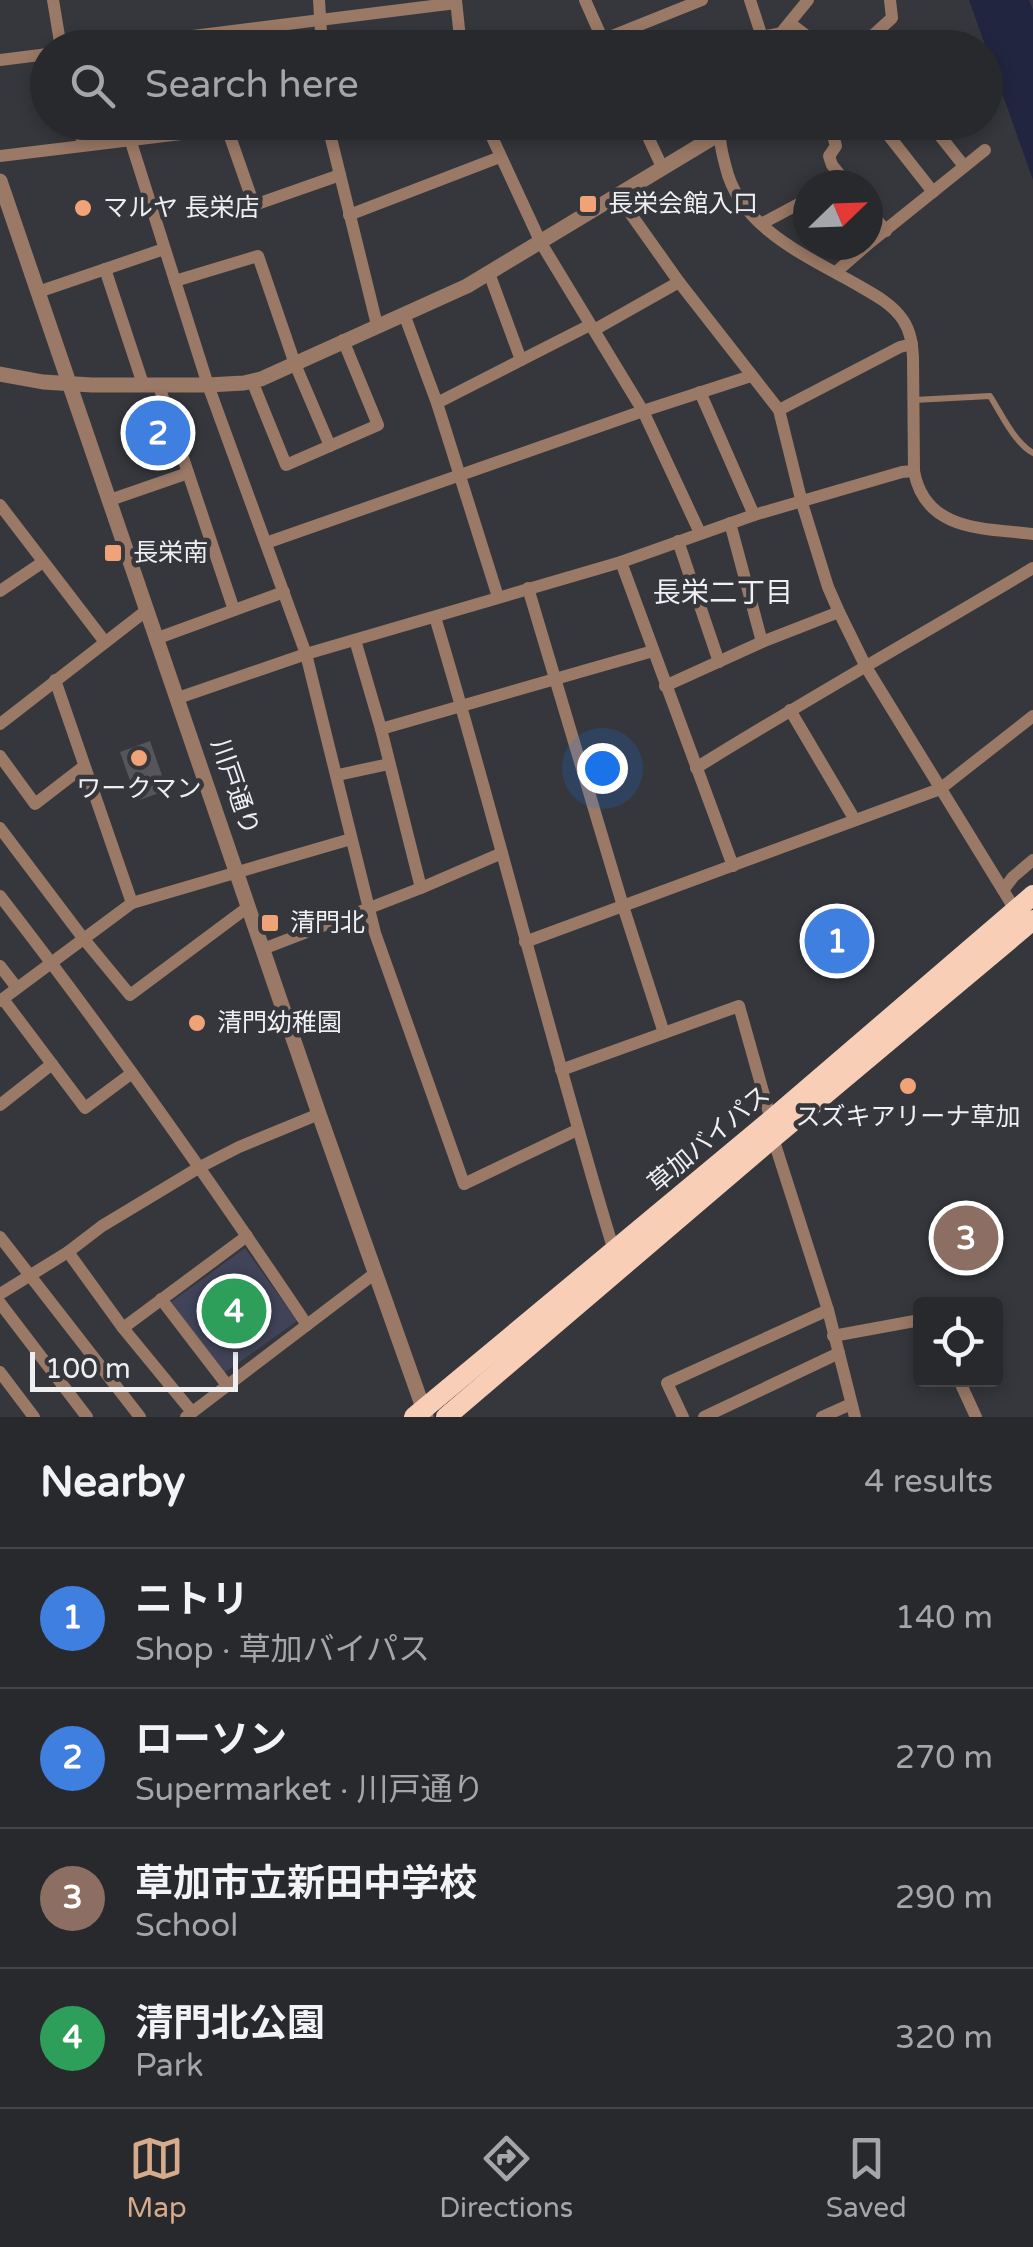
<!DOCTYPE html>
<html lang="en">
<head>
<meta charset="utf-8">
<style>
  body { margin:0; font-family:"Varela Round","Noto Sans JP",sans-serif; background:#303135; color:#f1f3f6 }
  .controls { position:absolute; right:30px; bottom:30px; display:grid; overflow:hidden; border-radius:10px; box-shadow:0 5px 15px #0003 }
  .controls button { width:90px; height:90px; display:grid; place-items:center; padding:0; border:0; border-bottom:2px solid #444549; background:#28292d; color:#f1f3f6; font:50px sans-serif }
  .compass { position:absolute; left:793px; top:170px; width:90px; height:90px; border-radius:50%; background:#28292d; box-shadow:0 5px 15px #0003; rotate:67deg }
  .scale { position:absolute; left:30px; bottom:25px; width:208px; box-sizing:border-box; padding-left:10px; border:5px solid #efeff2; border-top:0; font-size:28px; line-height:35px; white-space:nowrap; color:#efeff2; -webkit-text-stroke:8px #36373c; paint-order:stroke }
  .you { position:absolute; left:602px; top:768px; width:35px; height:35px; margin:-25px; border:8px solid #fff; border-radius:50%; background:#1a73e8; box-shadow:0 0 0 15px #1a73e833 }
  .badge { display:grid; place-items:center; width:65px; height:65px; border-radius:50%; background:#d6ab8b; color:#fff; font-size:32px; font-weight:700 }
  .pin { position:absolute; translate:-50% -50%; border:5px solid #fff; box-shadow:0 2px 10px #0006 }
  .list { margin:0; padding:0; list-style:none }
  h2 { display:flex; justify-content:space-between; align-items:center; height:130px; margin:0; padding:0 40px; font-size:42px }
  h2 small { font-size:32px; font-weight:400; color:#a5a6aa }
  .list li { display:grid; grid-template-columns:65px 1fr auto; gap:30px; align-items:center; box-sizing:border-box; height:140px; padding:0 40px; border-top:2px solid #444549 }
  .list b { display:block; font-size:38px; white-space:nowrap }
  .list p { margin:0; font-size:32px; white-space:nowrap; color:#a5a6aa }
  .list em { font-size:32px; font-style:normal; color:#a5a6aa }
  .icon { flex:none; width:55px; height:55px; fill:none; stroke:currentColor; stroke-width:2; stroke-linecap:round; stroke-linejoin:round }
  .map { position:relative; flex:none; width:1033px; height:1417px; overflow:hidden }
  .search { position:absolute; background:#28292d; box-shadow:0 5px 15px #0003; left:30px; right:30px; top:30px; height:110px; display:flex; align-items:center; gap:25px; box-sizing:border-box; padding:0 35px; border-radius:55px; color:#a5a6aa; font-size:38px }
  .sheet { height:690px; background:#28292d }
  nav { display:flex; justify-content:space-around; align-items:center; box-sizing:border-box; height:140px; border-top:2px solid #444549; background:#28292d; font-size:28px; color:#a5a6aa }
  nav a { display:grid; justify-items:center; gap:5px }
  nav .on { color:#d6ab8b }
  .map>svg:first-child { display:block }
  .green { fill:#414459 }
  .water { fill:#222540 }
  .building { fill:#55555b }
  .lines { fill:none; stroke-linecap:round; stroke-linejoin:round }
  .service { stroke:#9a7966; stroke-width:6 }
  .minor { stroke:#9a7966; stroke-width:12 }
  .tertiary { stroke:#9a7966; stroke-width:15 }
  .trunk { stroke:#f8ceb6; stroke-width:20 }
  .poi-dot { fill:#efa376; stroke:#36373c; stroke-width:4 }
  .labels { text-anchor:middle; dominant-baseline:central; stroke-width:9; stroke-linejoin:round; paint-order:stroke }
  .poi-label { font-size:25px; fill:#efeff2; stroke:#36373c; text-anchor:start }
  .street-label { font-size:25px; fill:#efeff2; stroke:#36373c }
  .neighbourhood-label { font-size:28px; fill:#efeff2; stroke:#36373c }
</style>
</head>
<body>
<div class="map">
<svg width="1033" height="1417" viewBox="0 0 1033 1417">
  <rect width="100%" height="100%" fill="#36373c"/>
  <!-- green -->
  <polygon class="green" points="245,1248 297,1321 224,1373 171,1302"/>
  <!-- water -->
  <polygon class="water" points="969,0 1029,0 1033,10 1033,180"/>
  <!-- building -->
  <g class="building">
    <polygon points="159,417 168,444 154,450 144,422"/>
    <polygon points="150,741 167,790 137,801 120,752"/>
  </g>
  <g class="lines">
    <!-- service -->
    <path class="service" d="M914,400L990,396C1002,415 1014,442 1033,453"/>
    <!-- minor -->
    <g class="minor">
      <polyline points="53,0 61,48"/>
      <polyline points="319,0 322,48"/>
      <polyline points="456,0 461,48"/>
      <polyline points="585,0 605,45"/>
      <polyline points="750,0 762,37 761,48"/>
      <polyline points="791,24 823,48"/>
      <polyline points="762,37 781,33 808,0"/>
      <polyline points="97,48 456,3"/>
      <polyline points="582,48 702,0"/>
      <polyline points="859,48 892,18 890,0"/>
      <polyline points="0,60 48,54"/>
      <polyline points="78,122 83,144"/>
      <polyline points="327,122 377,325"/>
      <polyline points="485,122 541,243 643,411 700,533"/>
      <polyline points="641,122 663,169"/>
      <path d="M721,122C718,138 722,153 726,168C741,230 811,258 861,287C877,296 893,305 903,320C911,332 912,344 913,357L914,471C925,532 985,528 1033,534"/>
      <polyline points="829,122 836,146 829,156 832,165 848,185"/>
      <polyline points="878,122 933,192"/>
      <polyline points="929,122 964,166"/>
      <polyline points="227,128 254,205 340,175"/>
      <polyline points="130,139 208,385 306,654 375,933 464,1184 577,1130"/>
      <polyline points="0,156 281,122"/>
      <polyline points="618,196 679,282 779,410 802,503 828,587 839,612 866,667 1003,890"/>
      <polyline points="868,209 886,231"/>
      <polyline points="349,215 500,157"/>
      <polyline points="761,224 808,199"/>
      <polyline points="868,244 985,150"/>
      <polyline points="105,269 143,384"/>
      <polyline points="836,272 867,245"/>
      <polyline points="489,273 521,360"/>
      <polyline points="175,281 258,256 295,364 330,446"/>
      <polyline points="38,292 164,249"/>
      <polyline points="404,314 437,403 498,597"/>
      <polyline points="594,330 679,282"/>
      <polyline points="252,381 286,465 378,425 343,340"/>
      <polyline points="159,386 234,610"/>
      <polyline points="700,392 754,515"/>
      <polyline points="437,403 590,325"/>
      <polyline points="779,410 900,347 912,344"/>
      <polyline points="110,500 188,473"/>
      <polyline points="0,505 105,642"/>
      <polyline points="730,523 762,642"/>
      <polyline points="678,541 719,662"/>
      <polyline points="266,543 643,411 751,376"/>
      <polyline points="621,562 733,866"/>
      <polyline points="528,588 623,906 664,1033"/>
      <polyline points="0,591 43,562"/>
      <path d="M435,617C498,827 550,1041 614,1251"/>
      <polyline points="158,638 284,592"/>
      <polyline points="355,640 381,729 421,888"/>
      <polyline points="55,680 132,903"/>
      <polyline points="665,686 762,642 839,612"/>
      <polyline points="178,698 306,654 621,562 754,515 902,472 914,471"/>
      <polyline points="790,710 855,820"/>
      <polyline points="0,724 147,610"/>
      <polyline points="381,729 653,651"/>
      <polyline points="0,756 35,804 83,767"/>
      <path d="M696,768C807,699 921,635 1033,568"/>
      <polyline points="338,775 389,764"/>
      <polyline points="0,828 83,938 130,995 248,907"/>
      <path d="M0,896C108,1035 209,1179 307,1325"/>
      <polyline points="1015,910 1003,890 1013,877 1033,860"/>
      <polyline points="525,942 940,789 1033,716"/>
      <polyline points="263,949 421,888 502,853"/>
      <polyline points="0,966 17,988"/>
      <polyline points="3,999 85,1108 132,1073"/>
      <polyline points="0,1001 132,903 351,839"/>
      <polyline points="561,1070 739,1006 771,1120 773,1138 828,1310 855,1417"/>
      <polyline points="0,1105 52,1064"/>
      <polyline points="0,1237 140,1417"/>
      <polyline points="68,1252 123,1328 192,1412"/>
      <polyline points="0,1294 68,1252 102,1226 200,1167 239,1147 319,1114"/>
      <polyline points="161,1299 227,1385"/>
      <polyline points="0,1303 87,1417"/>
      <polyline points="123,1328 247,1236"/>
      <polyline points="833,1336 920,1320"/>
      <polyline points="0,1372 34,1417"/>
      <polyline points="959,1380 976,1417"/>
      <polyline points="186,1417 374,1274"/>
      <polyline points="683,1417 667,1383 828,1310"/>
      <polyline points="704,1417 839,1353"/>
      <polyline points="822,1417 851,1404"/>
    </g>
    <!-- tertiary -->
    <g class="tertiary">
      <polyline points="0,181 319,1114 426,1416"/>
      <polyline points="0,374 43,382 92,385 208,385 244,383 261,379 467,286 719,134"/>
    </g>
    <!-- trunk -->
    <g class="trunk">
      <polyline points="414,1417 771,1120 1033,895"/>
      <polyline points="446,1417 773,1138 1033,920"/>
    </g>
  </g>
  <!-- markers -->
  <g class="poi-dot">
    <rect x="578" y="194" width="20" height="20" rx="5"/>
    <circle cx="83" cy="208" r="10"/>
    <rect x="103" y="543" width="20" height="20" rx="5"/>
    <circle cx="139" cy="758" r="10"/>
    <rect x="260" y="913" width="20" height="20" rx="5"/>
    <circle cx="197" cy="1023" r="10"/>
    <circle cx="908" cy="1086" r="10"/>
  </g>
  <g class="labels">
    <!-- poi labels -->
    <g class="poi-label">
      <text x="608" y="204">長栄会館入口</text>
      <text x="103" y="208">マルヤ 長栄店</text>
      <text x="133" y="553">長栄南</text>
      <text x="139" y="789" text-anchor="middle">ワークマン</text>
      <text x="290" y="923">清門北</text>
      <text x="217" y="1023">清門幼稚園</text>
      <text x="908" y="1117" text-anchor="middle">スズキアリーナ草加</text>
    </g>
    <!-- street labels -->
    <g class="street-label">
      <text transform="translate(235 787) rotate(71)">川戸通り</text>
      <text transform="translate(709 1139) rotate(-40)">草加バイパス</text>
    </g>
    <!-- neighbourhood labels -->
    <g class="neighbourhood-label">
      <text x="723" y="593">長栄二丁目</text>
    </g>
  </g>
</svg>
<div class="controls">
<button><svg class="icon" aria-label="locate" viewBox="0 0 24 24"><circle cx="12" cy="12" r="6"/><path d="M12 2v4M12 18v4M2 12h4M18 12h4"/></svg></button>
</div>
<svg class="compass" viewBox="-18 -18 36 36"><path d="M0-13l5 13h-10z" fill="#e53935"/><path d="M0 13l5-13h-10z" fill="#a5a6aa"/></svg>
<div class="scale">100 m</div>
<div class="you"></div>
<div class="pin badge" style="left:837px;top:941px;background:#3f7fe0">1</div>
<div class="pin badge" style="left:158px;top:433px;background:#3f7fe0">2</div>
<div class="pin badge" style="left:966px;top:1238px;background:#8d6e63">3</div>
<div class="pin badge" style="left:234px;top:1311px;background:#2e9e5b">4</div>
<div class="search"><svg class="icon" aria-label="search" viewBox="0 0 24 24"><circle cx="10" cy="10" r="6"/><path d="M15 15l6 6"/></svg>Search here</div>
</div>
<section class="sheet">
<h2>Nearby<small>4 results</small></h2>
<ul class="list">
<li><span class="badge" style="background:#3f7fe0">1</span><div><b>ニトリ</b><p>Shop · 草加バイパス</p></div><em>140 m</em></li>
<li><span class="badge" style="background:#3f7fe0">2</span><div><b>ローソン</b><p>Supermarket · 川戸通り</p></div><em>270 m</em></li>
<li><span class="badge" style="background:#8d6e63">3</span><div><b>草加市立新田中学校</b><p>School</p></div><em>290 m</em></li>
<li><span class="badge" style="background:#2e9e5b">4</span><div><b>清門北公園</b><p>Park</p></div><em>320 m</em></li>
</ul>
</section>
<nav>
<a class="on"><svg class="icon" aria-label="map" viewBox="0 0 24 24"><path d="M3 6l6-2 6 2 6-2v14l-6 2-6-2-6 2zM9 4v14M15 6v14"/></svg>Map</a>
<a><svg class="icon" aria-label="directions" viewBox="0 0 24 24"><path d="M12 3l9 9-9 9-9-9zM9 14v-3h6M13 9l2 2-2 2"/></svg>Directions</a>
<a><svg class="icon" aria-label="saved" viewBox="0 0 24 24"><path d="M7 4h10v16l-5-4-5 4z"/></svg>Saved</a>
</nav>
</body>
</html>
